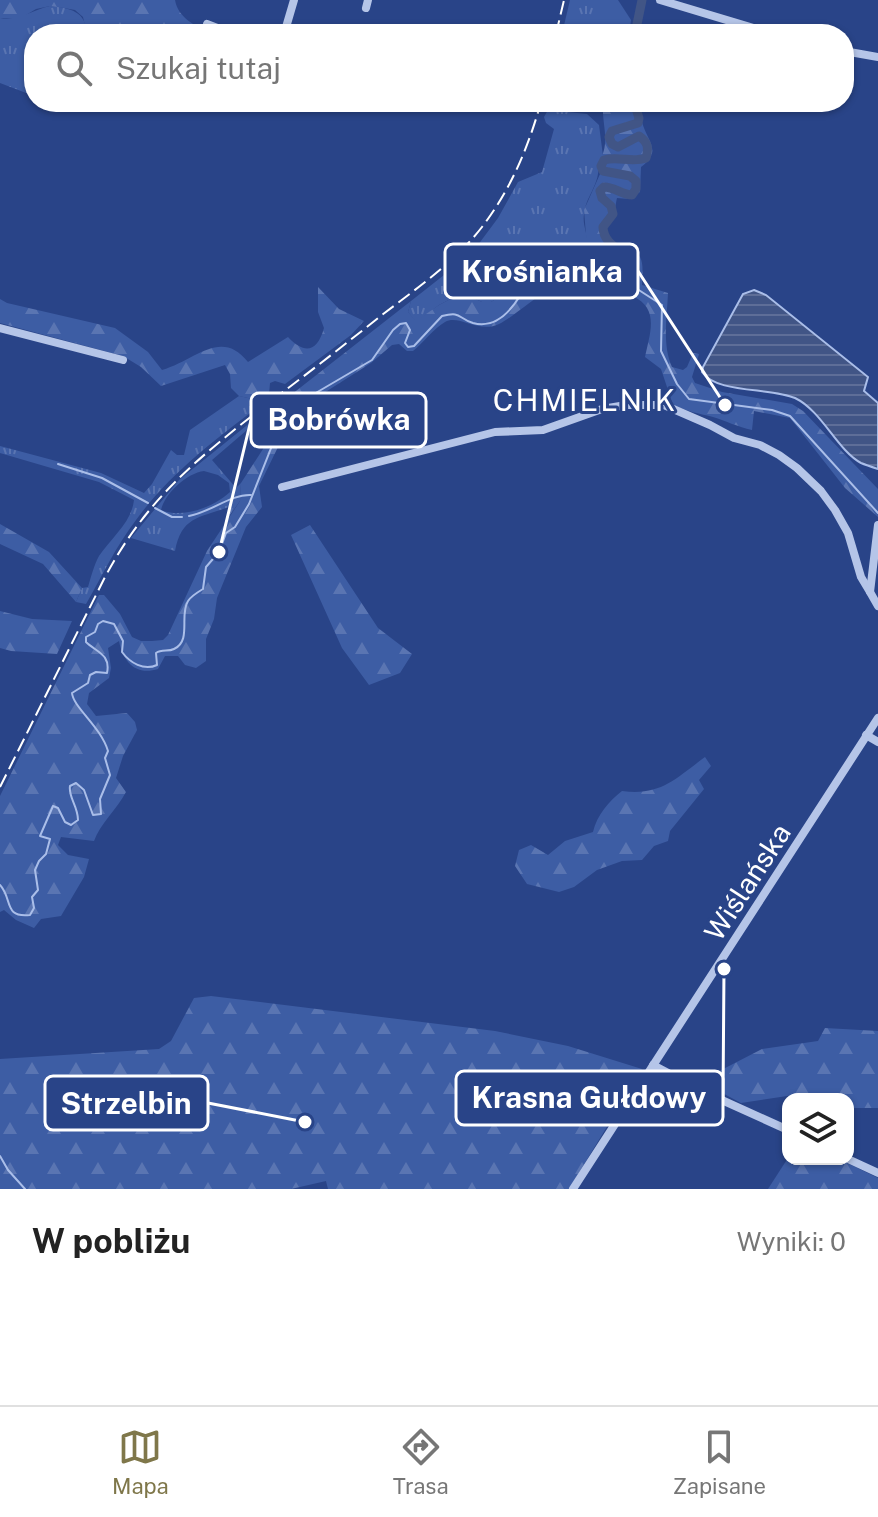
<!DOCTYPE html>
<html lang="pl">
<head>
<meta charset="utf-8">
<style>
  body { margin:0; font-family:"Public Sans",sans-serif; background:#f2f2f2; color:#222 }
  .controls { position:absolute; right:24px; bottom:24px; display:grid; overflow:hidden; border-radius:16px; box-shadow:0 2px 6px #0004 }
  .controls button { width:72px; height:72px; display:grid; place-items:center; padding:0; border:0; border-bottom:2px solid #e0e0e0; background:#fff; color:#222; font:40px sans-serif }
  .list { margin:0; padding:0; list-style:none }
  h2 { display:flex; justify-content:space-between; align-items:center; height:104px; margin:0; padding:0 32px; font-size:34px }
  h2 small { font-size:26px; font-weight:400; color:#767676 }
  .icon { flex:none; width:44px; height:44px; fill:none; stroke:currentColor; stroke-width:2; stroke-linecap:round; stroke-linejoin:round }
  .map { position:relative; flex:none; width:878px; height:1189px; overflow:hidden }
  .search { position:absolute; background:#fff; box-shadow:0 2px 6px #0004; left:24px; right:24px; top:24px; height:88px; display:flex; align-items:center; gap:20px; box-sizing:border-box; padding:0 28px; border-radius:32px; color:#767676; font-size:30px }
  .sheet { height:216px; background:#fff }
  nav { display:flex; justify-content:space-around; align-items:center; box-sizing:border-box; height:112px; border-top:2px solid #e0e0e0; background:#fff; font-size:22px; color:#767676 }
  nav a { display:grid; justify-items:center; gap:4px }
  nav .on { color:#7f774a }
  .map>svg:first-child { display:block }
  .grass { fill:url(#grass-tufts); fill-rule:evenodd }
  .forest { fill:url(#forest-firs) }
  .water { fill:url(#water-rules); stroke:#aabee9; stroke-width:2 }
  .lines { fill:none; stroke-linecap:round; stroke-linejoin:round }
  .stream { stroke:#aabee9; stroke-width:2 }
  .river { stroke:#415586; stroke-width:9 }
  .minor { stroke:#b5c5e8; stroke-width:8 }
  .rail { stroke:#fff; stroke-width:2; stroke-dasharray:14 6; stroke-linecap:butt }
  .labels { text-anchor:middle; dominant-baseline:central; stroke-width:6; stroke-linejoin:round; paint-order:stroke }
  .street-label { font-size:28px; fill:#fff; stroke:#294488 }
  .neighbourhood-label { font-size:30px; letter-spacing:2px; fill:#fff; stroke:#294488 }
  .leader { fill:none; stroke:#fff; stroke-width:3 }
  .callout-dot { fill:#fff; stroke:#294488; stroke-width:3 }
  .callout { fill:#294488; stroke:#fff; stroke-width:3 }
  .callout-label { font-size:30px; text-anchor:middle; font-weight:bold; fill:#fff }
</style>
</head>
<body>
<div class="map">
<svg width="878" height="1189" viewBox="0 0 878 1189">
  <defs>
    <pattern id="grass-tufts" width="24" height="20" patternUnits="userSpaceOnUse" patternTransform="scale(2)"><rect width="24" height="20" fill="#3d5da4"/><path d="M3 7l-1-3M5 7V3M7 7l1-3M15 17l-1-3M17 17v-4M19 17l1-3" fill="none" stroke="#5a75b2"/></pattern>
    <pattern id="forest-firs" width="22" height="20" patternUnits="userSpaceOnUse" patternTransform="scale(2)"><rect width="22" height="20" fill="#3d5da4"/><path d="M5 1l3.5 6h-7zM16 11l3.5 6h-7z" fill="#5a75b2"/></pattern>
    <pattern id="water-rules" width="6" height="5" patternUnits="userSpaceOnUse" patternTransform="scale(2)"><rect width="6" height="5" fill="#415586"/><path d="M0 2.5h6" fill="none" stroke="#5e6e98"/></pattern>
  </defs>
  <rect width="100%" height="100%" fill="#294488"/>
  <!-- grass -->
  <g class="grass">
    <polygon points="570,0 618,0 631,20 629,34 562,34"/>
    <path d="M50,6C70,8 86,11 87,34H34V96L0,83V18C20,21 32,10 50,6Z"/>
    <path d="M548,110L587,114L599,125L603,156L598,163C601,184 586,195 584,214C582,226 589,236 587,247L579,257L548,267L491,302H482L462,293L439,305L416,322L408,312L411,301L472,253L498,218L518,182L542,172L554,129L546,123L544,117Z"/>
    <path d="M269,394L271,397C223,434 172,470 136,520C116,546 102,576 86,604L76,602L82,588L88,587C91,577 94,565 99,556C111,538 132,522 134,500L99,482L0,453V446L101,473L144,493L152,484L171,450L177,455H184L190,430L239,396L261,401Z"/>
    <path d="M276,402L277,406L264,416L269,433L261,418L212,460L236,488L241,483L240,501L228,518L229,507C199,518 182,516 175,551L131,538L179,480ZM204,471L218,475L229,483L230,492C214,507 182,519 161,510C165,493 187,473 204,471Z"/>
  </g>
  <!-- forest -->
  <g class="forest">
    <path d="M0,0H175C178,18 195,25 210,34C193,34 175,36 159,34C137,31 127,14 106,34H87L83,17L75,10L64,8L50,6L36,9L21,18H0Z"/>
    <path d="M603,102H640C641,108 640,116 642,122C647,141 663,151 641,167L640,192L629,199L617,198C614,211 616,217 606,228C608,250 630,242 640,257C644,264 642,277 642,285L668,293C667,317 662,345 672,367L683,370L687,367L693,353L699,354L692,377L695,383L722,392L792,404L803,411L878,489V517L845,488L790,418L754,411L752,430C738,427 726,421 713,417C697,413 689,412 673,405L661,369L645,357C650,333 660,308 632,296C629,294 624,292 620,292C608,292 601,298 589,293L585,282C561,270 520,314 499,324C479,334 459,314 445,322C434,328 423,343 413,351H407L399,344L392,345L371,363L316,398L306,411L284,427L278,447L259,486L262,507L246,527L217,598L214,619L206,639V661L196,668L185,665L178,656H165L158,669C136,676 123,662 119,641L108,648L111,668L109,678L89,693L87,704L96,716L127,713L135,722L137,730L123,756L116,778L126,792C117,809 100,824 94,841L61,837L58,845L68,855L89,859L84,877L61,916L41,919L34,928L16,920L4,910L0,912V796L99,595H104L120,614L132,637L141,641H152L163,640L168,635L207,551L240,501L241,483L263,449L269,433L264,416L411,301L408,312L416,321L439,305L462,293L482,302H491L548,267L579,256L587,247L584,210L600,174L598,163C612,143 601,124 603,102Z"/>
    <path d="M318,287L339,309L364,321L351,335L285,384L275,381L270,383L269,394L262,401L239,396L231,388L230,374L225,365L161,386L141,367L123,356L0,323V299L7,303L115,328L148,352L162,370C196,360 221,328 248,362L288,337C304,354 317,353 324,328L318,312Z"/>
    <polygon points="0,524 49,552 82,588 76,602 43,564 0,544"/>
    <polygon points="310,525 378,628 412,654 400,673 369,685 342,648 291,535"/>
    <polygon points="0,611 32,619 72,621 57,654 11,651 0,648"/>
    <path d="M705,757L711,766L699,780L704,789L670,831L668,841L654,846L642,860L622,861L597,870L574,887L559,892L527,884L515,866L519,850L531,845L548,855L565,841L593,832C597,815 609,801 622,791C661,796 675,779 705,757Z"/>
    <polygon points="211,996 495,1031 568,1046 642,1069 569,1189 328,1189 326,1181 291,1189 0,1189 0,1059 159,1049 171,1041 194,998"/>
    <polygon points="825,1028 878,1031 878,1108 848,1108 848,1099 828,1099 824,1094 807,1093 741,1103 700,1081 762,1049 818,1041"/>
    <polygon points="788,1158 839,1159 878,1178 878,1189 768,1189"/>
  </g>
  <!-- water -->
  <path class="water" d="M754,290L766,295L868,377L864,391L878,403V469C872,467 866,465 861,463C837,450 822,411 795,398C770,387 717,394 702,372L703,367L743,294Z"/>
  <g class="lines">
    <!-- stream -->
    <g class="stream">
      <polyline points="270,409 283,422"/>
      <polyline points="58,464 102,478 148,503"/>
      <polyline points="155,508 172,517 182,517"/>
      <path d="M189,516C211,512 231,494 251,495"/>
      <path d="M0,885C13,899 3,918 30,915L34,908L32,897L38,890L35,870L39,861L46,854L50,839L40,836L53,806L58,808L65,822L71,825L78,820C78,806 68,797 70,786L76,783L84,790L93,815L101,814L100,799L110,775L105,758L108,751C101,727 73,707 72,693L88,683L90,675L96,672L107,673C111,654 96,652 86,642V637L95,632L98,624L103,621L114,624L123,641L122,652C130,663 144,671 157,665L156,653C162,649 168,652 174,649C192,641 179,615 188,601C191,596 198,592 203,589L206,567L219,552L226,533L235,527L249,504L279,428L283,422L293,420L314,394L372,360L393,330L400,324L406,323L410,330L405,343L408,347L414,346L442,316C462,311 457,318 473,323C495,329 511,311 521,294C549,291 568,265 599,272V279L590,282L589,288L598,292L631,285L662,305L661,351L677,384L689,399L772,410L790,416L878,513"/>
      <polyline points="0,1156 8,1170 25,1189"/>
    </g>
    <!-- river -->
    <g class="river">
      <polyline points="635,34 642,0"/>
      <path d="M631,285C650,250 604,256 603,227L613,214L611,206L602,198L600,191L604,187C615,187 622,195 632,195L636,189V181L630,176L603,171L601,166L604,160C618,156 632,163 646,158C649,148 648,142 639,136L618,147L612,144L609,137L612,131L638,123L639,118L634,102"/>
    </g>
    <!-- minor -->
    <g class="minor">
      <polyline points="660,0 773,34"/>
      <polyline points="366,8 368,0"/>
      <polyline points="207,24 233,34"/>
      <polyline points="284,34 294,0"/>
      <polyline points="844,51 878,57"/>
      <polyline points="0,328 123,360"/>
      <polyline points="282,487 495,432 543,430 602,409 626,405 664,405 710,425 734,438 760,445 779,455 797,468 821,491 835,510 848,533 861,577 870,592"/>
      <polyline points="878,525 870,592 878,606"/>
      <polyline points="866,735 878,742"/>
      <polyline points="653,1065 704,1092 788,1130"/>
      <polyline points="848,1159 878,1173"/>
      <polyline points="573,1189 878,718"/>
    </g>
    <!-- rail -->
    <g class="rail">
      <polyline points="556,34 564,0"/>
      <path d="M0,787L104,579C146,499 197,459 267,404C306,375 344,345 382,315C417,288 455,262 482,227C511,189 528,148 541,102"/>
    </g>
  </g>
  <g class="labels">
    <!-- street labels -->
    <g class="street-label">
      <text transform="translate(747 882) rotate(-57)">Wiślańska</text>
    </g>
    <!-- neighbourhood labels -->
    <g class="neighbourhood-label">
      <text x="585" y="400">CHMIELNIK</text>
    </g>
  </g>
  <!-- callouts -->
  <path class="leader" d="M725 405L638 271M219 552L251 420M724 969L723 1098M305 1122L208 1103"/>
  <g class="callout-dot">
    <circle cx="725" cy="405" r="8"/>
    <circle cx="219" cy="552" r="8"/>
    <circle cx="724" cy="969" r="8"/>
    <circle cx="305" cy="1122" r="8"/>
  </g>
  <g class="callout">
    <rect x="445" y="244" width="193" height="54" rx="8"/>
    <rect x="251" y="393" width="175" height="54" rx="8"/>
    <rect x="456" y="1071" width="267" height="54" rx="8"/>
    <rect x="45" y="1076" width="163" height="54" rx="8"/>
  </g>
  <g class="callout-label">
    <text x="542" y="282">Krośnianka</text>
    <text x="339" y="430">Bobrówka</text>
    <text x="589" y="1108">Krasna Gułdowy</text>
    <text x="126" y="1114">Strzelbin</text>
  </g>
</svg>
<div class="controls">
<button><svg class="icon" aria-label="layers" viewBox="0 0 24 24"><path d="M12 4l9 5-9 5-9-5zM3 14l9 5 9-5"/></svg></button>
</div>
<div class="search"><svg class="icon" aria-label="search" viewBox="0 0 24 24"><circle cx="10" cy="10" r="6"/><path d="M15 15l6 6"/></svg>Szukaj tutaj</div>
</div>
<section class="sheet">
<h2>W pobliżu<small>Wyniki: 0</small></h2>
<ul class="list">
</ul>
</section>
<nav>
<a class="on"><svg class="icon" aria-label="map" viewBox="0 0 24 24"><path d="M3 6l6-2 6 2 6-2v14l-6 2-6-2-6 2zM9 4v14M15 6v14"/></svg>Mapa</a>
<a><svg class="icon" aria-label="directions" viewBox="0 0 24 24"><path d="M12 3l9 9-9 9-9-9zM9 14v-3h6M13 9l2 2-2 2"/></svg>Trasa</a>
<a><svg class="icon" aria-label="saved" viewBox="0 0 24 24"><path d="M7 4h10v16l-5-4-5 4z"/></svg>Zapisane</a>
</nav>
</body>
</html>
